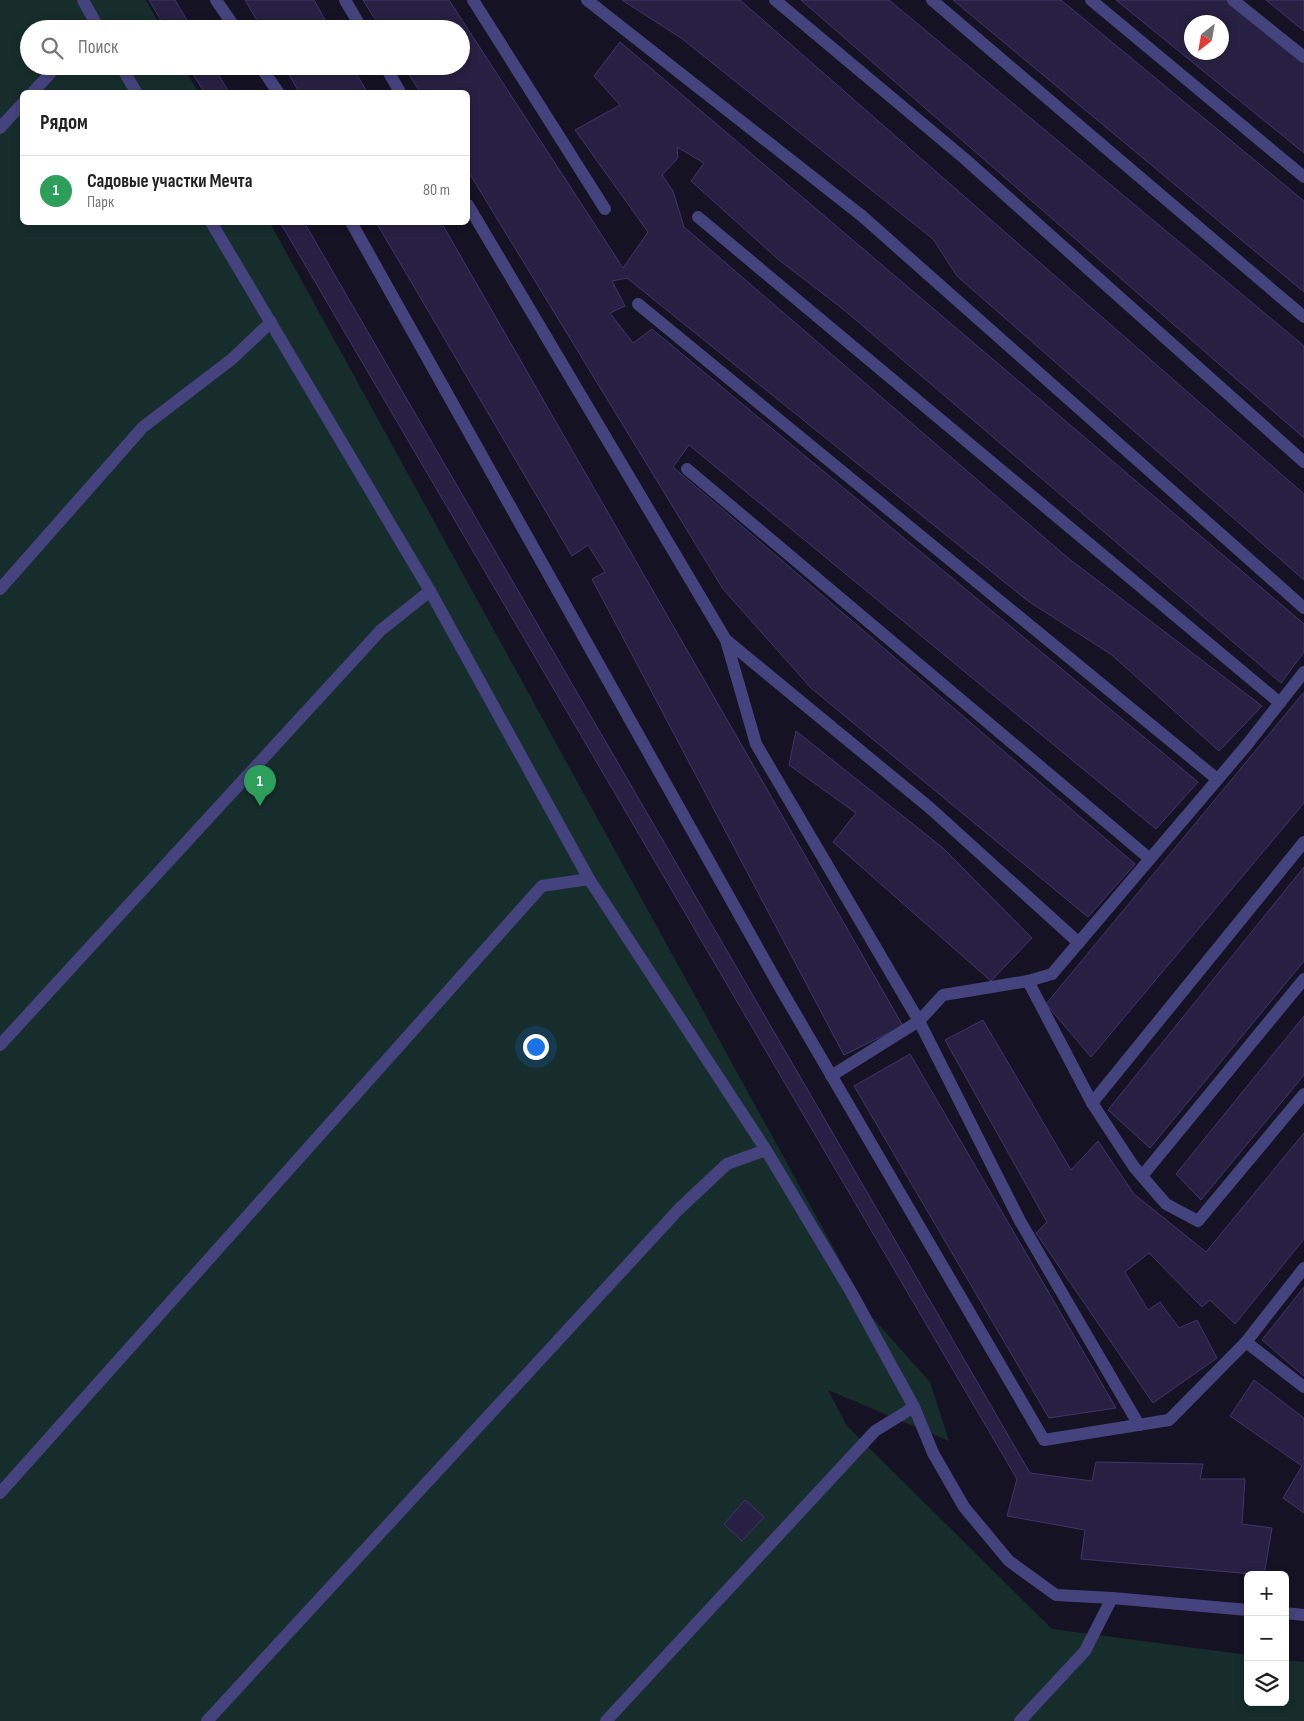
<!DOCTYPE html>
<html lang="ru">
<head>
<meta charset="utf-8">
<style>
  body { margin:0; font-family:"Sofia Sans Condensed",sans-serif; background:#f2f2f2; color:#222 }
  .controls { position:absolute; right:15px; bottom:15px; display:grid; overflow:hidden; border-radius:8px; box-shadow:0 2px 8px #0003 }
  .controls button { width:45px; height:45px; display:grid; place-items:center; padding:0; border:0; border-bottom:1px solid #e0e0e0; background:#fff; color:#222; font:25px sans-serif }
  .compass { position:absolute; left:1184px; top:15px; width:45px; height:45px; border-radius:50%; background:#fff; box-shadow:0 2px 8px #0003; rotate:211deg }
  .you { position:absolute; left:535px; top:1046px; width:18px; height:18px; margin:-12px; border:4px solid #fff; border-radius:50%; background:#1a73e8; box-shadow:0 0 0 8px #1a73e833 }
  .badge { display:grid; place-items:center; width:32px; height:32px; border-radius:50%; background:#0b8043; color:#fff; font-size:16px; font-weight:700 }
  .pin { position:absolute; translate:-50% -41px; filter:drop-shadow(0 1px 2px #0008) }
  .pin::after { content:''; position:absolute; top:26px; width:18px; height:15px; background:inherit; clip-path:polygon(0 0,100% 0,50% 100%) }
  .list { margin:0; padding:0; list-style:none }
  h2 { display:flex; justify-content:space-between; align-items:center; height:65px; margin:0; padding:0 20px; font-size:21px }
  h2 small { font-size:16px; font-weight:400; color:#767676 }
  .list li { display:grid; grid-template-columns:32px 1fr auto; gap:15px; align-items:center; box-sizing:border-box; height:70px; padding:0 20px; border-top:1px solid #e0e0e0 }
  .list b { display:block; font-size:19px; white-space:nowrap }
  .list p { margin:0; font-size:16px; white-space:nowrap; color:#767676 }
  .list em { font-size:16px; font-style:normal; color:#767676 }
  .icon { flex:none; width:28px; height:28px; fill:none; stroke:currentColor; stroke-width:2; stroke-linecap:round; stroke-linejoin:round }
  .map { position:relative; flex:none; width:1304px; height:1721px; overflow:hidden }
  .search { position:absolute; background:#fff; box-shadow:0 2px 8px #0003; left:20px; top:20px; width:450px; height:55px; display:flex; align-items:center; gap:12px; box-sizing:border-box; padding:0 18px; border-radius:28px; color:#767676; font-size:19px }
  .panel { position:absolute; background:#fff; box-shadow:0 2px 8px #0003; left:20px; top:90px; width:450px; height:135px; border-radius:8px }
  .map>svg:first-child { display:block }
  .green { fill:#162d2c }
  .building { fill:#272042; stroke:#40356b; fill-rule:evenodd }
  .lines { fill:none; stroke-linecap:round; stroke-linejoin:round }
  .service { stroke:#45437d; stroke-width:12 }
</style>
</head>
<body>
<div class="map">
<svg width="1304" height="1721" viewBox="0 0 1304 1721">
  <rect width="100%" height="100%" fill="#151224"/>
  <!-- green -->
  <polygon class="green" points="0,0 146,0 162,29 29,29 29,66 183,66 198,92 22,92 22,222 270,223 871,1316 930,1382 949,1441 828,1390 847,1426 1052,1629 1248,1655 1248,1702 1285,1702 1285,1660 1304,1662 1304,1721 0,1721"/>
  <!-- building -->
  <g class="building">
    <polygon points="149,0 175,0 192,29 166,29"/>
    <polygon points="245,0 314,0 330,29 262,29"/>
    <polygon points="363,0 449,0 623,268 648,232 575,130 620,105 594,76 620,42 1304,624 1304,652 1281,683 843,309 779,260 691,181 704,163 677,147 678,158 662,175 673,191 684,227 1068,558 1262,706 1219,751 1112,655 1028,601 627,278 612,281 625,306 610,313 633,343 652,329 1198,782 1156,829 689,445 673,467 1135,864 1088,917 811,688 723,589 468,171 468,92 420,92 404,66 461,66 461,29 381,29"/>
    <polygon points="622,0 740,0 1304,494 1304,580 957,276 933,239 681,38"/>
    <polygon points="801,0 889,0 1304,346 1304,438"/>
    <polygon points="953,0 1061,0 1304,201 1304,292"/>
    <path d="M1116,0H1226L1304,63V153ZM1192,22H1222V52H1192Z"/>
    <polygon points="1266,0 1304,0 1304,31"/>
    <polygon points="188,66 213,66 229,92 204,92"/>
    <polygon points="284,66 352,66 367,92 299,92"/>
    <polygon points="280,222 304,222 1030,1473 1092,1481 1096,1462 1203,1464 1200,1479 1245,1479 1242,1524 1272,1528 1264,1575 1081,1559 1085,1530 1007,1516 1017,1479"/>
    <polygon points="376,222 441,222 903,1026 844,1055 592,579 605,572 588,545 572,556"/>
    <polygon points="1304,692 1304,803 1091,1057 1046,1004"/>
    <polygon points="796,731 943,848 1032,938 991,981 833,842 856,813 789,765"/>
    <polygon points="1304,867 1304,961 1150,1148 1108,1110"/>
    <polygon points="1304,1016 1304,1075 1201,1200 1176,1174"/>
    <polygon points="983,1020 1071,1170 1098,1141 1134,1194 1206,1252 1304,1133 1304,1239 1235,1324 1210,1300 1202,1307 1149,1253 1125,1272 1148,1310 1160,1302 1179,1328 1197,1320 1217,1358 1153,1403 1036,1233 1047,1222 945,1040"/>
    <polygon points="910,1054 1116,1408 1049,1418 854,1086"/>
    <polygon points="1304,1287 1304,1376 1262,1340"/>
    <polygon points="1254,1380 1304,1418 1304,1513 1283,1498 1302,1466 1230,1416"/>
    <polygon points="745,1500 764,1517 742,1541 724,1524"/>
  </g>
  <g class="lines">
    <!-- service -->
    <g class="service">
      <polyline points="83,0 99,29"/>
      <polyline points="216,0 236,29"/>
      <polyline points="345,0 362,29"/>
      <polyline points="473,0 605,209"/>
      <polyline points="587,0 862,216 1304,608"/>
      <polyline points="775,0 965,159 1304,462"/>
      <polyline points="932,0 1304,317"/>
      <polyline points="1091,0 1304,177"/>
      <polyline points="1233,0 1304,57"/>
      <polyline points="121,66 136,92"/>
      <polyline points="260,66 278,92"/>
      <polyline points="385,66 400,92"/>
      <polyline points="33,92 57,66"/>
      <polyline points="0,128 22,104"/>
      <polyline points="468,205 726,640 756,744 919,1021 1020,1221 1139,1425"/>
      <polyline points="698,217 1280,703"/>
      <polyline points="211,222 430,591 589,879 766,1150 851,1292 914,1407 933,1453 964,1507 1009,1561 1056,1595 1112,1598 1248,1610"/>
      <polyline points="351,222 778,984 1044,1440 1169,1420 1246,1342 1304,1387"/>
      <polyline points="638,304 1217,779"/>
      <polyline points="687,469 1150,859"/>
      <polyline points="0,589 143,427 232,359 271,322"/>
      <polyline points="726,640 930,808 1079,943"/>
      <polyline points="1028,981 1092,1103 1304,842"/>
      <polyline points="0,1045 381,630 430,591"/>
      <polyline points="831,1076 919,1021 943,995 1028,981 1052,974 1246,746 1304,672"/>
      <polyline points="1092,1103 1134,1167 1166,1204 1198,1221 1304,1094"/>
      <polyline points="1142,1176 1304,979"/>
      <polyline points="1246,1342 1304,1268"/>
      <polyline points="0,1493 542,886 589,879"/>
      <polyline points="1285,1613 1304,1615"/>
      <polyline points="207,1721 679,1209 727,1164 766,1150"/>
      <polyline points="606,1721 875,1431 914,1407"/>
      <polyline points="1020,1721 1085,1651 1112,1598"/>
    </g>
  </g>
</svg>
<div class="controls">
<button>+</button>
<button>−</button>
<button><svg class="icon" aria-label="layers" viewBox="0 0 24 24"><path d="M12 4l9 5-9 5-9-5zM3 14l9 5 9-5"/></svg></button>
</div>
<svg class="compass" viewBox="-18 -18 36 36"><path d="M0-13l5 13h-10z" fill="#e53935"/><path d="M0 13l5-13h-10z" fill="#767676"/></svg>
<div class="you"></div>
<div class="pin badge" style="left:260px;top:806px;background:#2e9e5b">1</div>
<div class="search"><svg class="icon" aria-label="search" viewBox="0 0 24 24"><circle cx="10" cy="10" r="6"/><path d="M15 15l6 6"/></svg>Поиск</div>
<section class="panel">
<h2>Рядом<small></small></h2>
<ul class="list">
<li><span class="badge" style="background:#2e9e5b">1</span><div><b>Садовые участки Мечта</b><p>Парк</p></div><em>80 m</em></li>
</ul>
</section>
</div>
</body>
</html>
